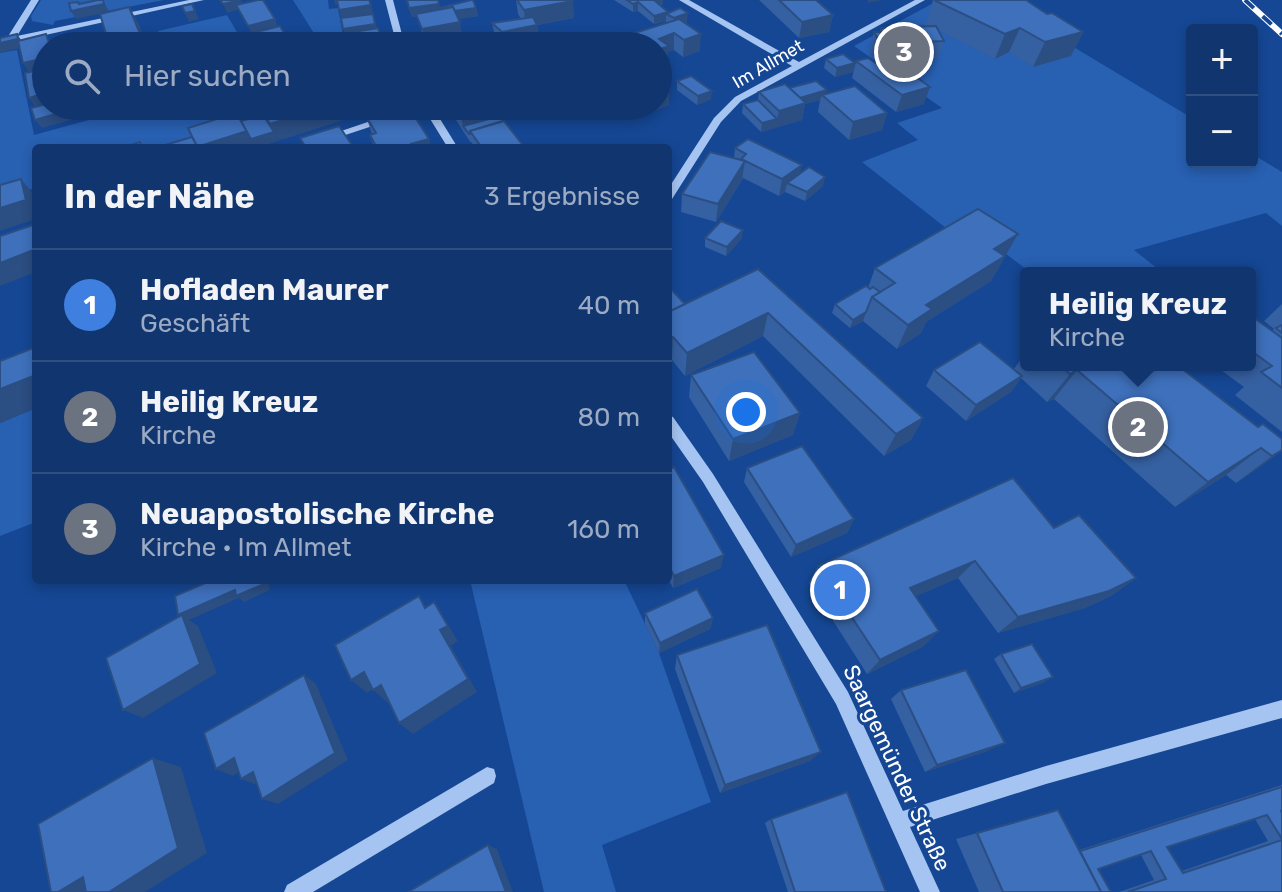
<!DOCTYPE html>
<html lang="de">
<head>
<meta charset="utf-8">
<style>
  body { margin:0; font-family:Rubik,sans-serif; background:#1e4077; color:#f1f3f6 }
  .controls { position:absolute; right:24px; top:24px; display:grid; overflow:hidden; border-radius:8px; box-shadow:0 4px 12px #0003 }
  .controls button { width:72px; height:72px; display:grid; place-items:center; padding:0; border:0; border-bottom:2px solid #305082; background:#10356f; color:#f1f3f6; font:40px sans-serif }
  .you { position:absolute; left:746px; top:412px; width:28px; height:28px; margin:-20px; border:6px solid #fff; border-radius:50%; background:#1a73e8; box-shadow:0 0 0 12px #1a73e833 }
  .badge { display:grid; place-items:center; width:52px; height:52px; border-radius:50%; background:#95b2f1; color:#fff; font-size:26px; font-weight:700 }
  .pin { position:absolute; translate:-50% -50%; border:4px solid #fff; box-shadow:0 2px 8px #0006 }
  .popup { position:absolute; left:1020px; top:267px; width:236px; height:104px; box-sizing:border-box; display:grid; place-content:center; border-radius:8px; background:#10356f; filter:drop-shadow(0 2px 6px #0005); font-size:26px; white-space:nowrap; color:#9cabc3 }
  .popup b { font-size:30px; color:#f1f3f6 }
  .popup::after { content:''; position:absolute; left:50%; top:100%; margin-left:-16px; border:16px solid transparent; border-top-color:#10356f }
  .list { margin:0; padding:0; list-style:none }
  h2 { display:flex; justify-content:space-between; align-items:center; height:104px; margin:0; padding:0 32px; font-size:34px }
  h2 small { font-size:26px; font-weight:400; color:#9cabc3 }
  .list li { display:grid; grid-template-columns:52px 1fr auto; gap:24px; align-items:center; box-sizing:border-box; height:112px; padding:0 32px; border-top:2px solid #305082 }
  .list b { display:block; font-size:30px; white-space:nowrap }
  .list p { margin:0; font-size:26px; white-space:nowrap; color:#9cabc3 }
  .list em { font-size:26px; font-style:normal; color:#9cabc3 }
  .icon { flex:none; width:44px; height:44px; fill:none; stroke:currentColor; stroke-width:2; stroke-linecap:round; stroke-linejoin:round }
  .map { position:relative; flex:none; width:1282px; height:892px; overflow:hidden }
  .search { position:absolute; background:#10356f; box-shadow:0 4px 12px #0003; left:32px; top:32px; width:640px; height:88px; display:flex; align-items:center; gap:20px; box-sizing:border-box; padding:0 28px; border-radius:44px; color:#9cabc3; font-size:30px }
  .panel { position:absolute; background:#10356f; box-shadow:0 4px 12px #0003; left:32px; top:144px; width:640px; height:440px; border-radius:8px }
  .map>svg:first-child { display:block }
  .green { fill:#2860b2 }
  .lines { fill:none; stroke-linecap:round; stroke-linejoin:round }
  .minor { fill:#a5c4f1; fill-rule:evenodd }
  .rail-casing { stroke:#fff; stroke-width:6 }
  .rail { stroke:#154794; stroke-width:4; stroke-dasharray:12; stroke-linecap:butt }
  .wall { fill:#3560a1; fill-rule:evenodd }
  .shaded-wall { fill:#2b4e83 }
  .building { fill:#3e70bb; stroke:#2b4e83; stroke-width:2 }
  .labels { text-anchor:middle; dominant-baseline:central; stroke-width:6; stroke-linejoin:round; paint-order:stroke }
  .far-street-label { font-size:18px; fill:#fff; stroke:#154794 }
  .street-label { font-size:22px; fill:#fff; stroke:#154794 }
</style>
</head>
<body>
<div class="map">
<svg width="1282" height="892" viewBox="0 0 1282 892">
  <rect width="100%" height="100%" fill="#154794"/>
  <!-- green -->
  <g class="green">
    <polygon points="41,0 164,0 55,21 53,25 32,21 31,16"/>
    <polygon points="293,0 328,0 329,9 338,8 345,46 322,46"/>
    <polygon points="939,0 995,0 1192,118 1192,162 1252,162 1252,154 1282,172 1282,226 1266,213 1134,250 1163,273 1031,273 968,225 951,232 862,162 918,140 897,123 942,108 854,46"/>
    <polygon points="227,15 245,46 165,46 158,31"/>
    <polygon points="17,50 34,135 140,106 308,106 168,148 36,148 36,188 0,198 0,53"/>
    <polygon points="36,408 36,522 0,536 0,423"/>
    <polygon points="470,580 624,580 659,653 711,802 602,845 616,892 544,892"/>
  </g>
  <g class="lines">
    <!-- minor -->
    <g class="minor">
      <polygon points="31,0 39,0 17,36 189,0 204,0 0,45 0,39 7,38"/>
      <polygon points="385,0 393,0 405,46 397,46"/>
      <polygon points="679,0 689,0 799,62 915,0 925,0 741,101 721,122 672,199 668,200 668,189 714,118 735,97 792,66"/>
      <polygon points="415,106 432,106 458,148 448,148 424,109 306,148 291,148"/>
      <polygon points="668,415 673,417 713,474 848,692 903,811 1046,766 1282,700 1282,718 1046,784 910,827 940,892 920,892 836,704 703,482 668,432"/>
      <polygon points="487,767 494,769 496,776 494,783 313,892 284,892 287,885"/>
    </g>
    <!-- rail casing -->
    <g class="rail-casing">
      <polyline id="rail" points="1245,0 1282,34"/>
    </g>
    <!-- rail -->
    <use href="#rail" class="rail"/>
  </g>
  <!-- wall -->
  <g class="wall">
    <polygon points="406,0 440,8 476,8 478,16 458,19 463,39 426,46 417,16 412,17"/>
    <polygon points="516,0 572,0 574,18 537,25 538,34 504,41 494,32 492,23 521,19 518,14"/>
    <polygon points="614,0 663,0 663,4 660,5 668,13 687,22 685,23 700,51 683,57 674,50 668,52 668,63 658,67 658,46 587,46 617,42 628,42 628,35 666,23 666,21 654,24 638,11 633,12"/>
    <polygon points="759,0 816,0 833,15 829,32 799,38"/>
    <polygon points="933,0 1047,14 1083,32 1071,56 1033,67 1009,52 995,59 938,30 944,41 939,58 884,60 882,56 873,56 870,49 874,32 879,32 881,28 931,26 926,24"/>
    <polygon points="826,59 855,63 853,72 835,77 824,68"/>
    <polygon points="856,61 879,65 924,104 896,112 852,78"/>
    <polygon points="677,81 711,99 697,105 677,90"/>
    <polygon points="789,87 826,94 887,113 882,130 849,140 818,112 820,100 805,104 802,120 761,132 742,113 743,104 758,100 759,92"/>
    <polygon points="669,88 669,105 637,117 623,106 658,106"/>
    <polygon points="447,106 501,106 505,121 525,148 473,148 472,142 471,143 465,134"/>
    <polygon points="366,116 429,139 431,148 374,148 370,135 372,134"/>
    <polygon points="735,148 800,173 823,186 805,201 785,192 779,196 743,178 716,222 681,212 682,194 734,158"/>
    <polygon points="1018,234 991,281 926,322 921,333 897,349 863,321 850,328 832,313 835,304 868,288 875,268"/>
    <polygon points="705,238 742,238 726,256 705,247"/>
    <polygon points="758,269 923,418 911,440 884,456 763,336 685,376 672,360 668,362 668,286 685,304"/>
    <polygon points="1282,304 1282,432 1235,395 1244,387 1214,365 1250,365 1250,315 1272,331 1274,329 1264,321"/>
    <polygon points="1026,352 1026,365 1177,365 1282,451 1236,483 1226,475 1175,507 1054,399 1047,402 1021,378 1011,392 966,421 926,386 934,370 1014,369"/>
    <polygon points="691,375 800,413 793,435 729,461 689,397"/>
    <polygon points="747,468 854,519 847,533 791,557 744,482"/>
    <polygon points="668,470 721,568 673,588 668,578"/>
    <polygon points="1054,528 1136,578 1111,596 1085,608 998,633 958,578 916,596 924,646 867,674 809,583 818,566"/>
    <polygon points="645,613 713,618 710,629 659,653 645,624"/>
    <polygon points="1001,654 1045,682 1014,693 994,659"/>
    <polygon points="677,655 810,761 720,793 675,669"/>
    <polygon points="901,690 990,750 925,772 891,699"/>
    <path d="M1282,785V810L1281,811L1282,813V892H1119L1154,880L1141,855L1098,869L1111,892H979L956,839L1058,810L1079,850ZM1255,819L1268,841L1182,871L1167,847Z"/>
    <polygon points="771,819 886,892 788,892 765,823"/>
  </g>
  <!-- shaded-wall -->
  <g class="shaded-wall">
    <polygon points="103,0 109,12 76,19 71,11 78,2 82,8"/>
    <polygon points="241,0 245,8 227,13 223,4"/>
    <polygon points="334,0 370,0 378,32 346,37 343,29 344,27 339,10 369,0 335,5"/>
    <polygon points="653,0 663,0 663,4 653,7"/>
    <polygon points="868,0 883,0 867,3"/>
    <polygon points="573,1 574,18 526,27 524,10"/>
    <polygon points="638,2 638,11 633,12 633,4"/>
    <polygon points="192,4 199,19 189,22 185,13"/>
    <polygon points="439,4 441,12 412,17 409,8"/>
    <polygon points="129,7 139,24 147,46 111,46 109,44"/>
    <polygon points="476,8 478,16 443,22 441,13"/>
    <polygon points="668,12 668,15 666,14 666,21 654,24 654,16"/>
    <polygon points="688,13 687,22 673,27 674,18"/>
    <polygon points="833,15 829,32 799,38 802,22"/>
    <polygon points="275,19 278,28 252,34 248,26"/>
    <polygon points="460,22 463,39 426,46 422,29"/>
    <polygon points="537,25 538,34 504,41 502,32"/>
    <polygon points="1020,28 1009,52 995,59 1005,34"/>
    <polygon points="1083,32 1071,56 1033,67 1045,42"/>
    <polygon points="674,33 674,50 668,52 668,63 658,67 659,39"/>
    <polygon points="17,34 23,43 24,47 0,53 0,43"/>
    <polygon points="701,34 700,51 683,57 684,40"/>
    <polygon points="46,58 46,68 29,72 23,63"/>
    <polygon points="855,63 853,72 835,77 837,68"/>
    <polygon points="930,87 924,104 896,112 902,95"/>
    <polygon points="669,88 669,105 637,117 637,106 658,106 658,92"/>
    <polygon points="827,90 825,97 822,95 820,100 805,104 802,120 761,132 762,123 777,119 779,111 792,100"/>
    <polygon points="712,91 711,99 697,105 698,96"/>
    <polygon points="46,93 46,104 35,106 29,98"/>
    <polygon points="67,106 71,107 75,119 42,128 35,120"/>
    <polygon points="326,106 343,106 347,119 278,141 270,124"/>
    <polygon points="502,107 505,124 463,126 465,134 461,117"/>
    <polygon points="887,113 882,130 849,140 853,122"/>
    <polygon points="247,131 274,132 278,141 257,148 198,148 198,146"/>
    <polygon points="429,139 431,148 412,148 411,144"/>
    <polygon points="745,161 742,179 716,222 718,204"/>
    <polygon points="802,165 798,182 787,183 785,192 779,196 782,179"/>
    <polygon points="825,177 823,186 805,201 807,192"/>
    <polygon points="21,179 35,196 36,219 0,231 0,208"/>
    <polygon points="743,230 742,238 726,256 727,247"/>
    <polygon points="1018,234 991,281 926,322 921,333 897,349 908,325 926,305 994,249"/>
    <polygon points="36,249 36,272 0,286 0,263"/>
    <polygon points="866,312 863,321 850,328 853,320"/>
    <polygon points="768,313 763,336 685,376 687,353"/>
    <polygon points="673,337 672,360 668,362 668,339"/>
    <polygon points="1077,370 1054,399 1047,402 1070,374"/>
    <polygon points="36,375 36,408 0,423 0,389"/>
    <polygon points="1022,376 1011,392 966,421 976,405"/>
    <polygon points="800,413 793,435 729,461 733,439"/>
    <polygon points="923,418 911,440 884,456 896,434"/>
    <polygon points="1261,448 1226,475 1175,507 1208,482"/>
    <polygon points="1282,451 1253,472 1236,483 1272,456"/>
    <polygon points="854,519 847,533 791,557 796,545"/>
    <polygon points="724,555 721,568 673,588 674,576"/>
    <polygon points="975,561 958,578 896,605 910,588"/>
    <polygon points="1136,578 1111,596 1085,608 998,633 1018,617"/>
    <polygon points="263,580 268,580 270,590 244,602 239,598 189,620 198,626 217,673 143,718 123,710 183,618 178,615 235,590"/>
    <polygon points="434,602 458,641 451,646 477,692 413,734 399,723 440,630"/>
    <polygon points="713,618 710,629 659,653 660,643"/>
    <polygon points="939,631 924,646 867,674 880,660"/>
    <polygon points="364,672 379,685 367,693 351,680"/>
    <polygon points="304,675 316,684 348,760 278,804 262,799"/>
    <polygon points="1053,677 1045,682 1014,693 1021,688"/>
    <polygon points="381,685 395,698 388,703 373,690"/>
    <polygon points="1005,743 990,750 925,772 937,765"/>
    <polygon points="821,752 810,761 720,793 725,785"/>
    <polygon points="153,758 181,767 207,853 145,892 109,892"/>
    <polygon points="234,758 250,765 233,776 216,769"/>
    <polygon points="253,772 257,785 241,779"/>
    <polygon points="488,845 497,849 513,892 506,892"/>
    <polygon points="83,877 98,892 58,892"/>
  </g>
  <!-- building -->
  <g class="building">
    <polygon points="98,0 103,0 104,4 71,11 69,3 78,2 79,4"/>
    <polygon points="220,0 241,0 223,4"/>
    <polygon points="258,0 263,0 275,19 248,26 236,5"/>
    <polygon points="337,0 369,0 371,5 339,10"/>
    <polygon points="407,0 438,0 439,4 409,8"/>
    <polygon points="471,0 473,0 476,8 454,11 453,7 440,10 439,8"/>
    <polygon points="517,0 572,0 573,1 524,10"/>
    <polygon points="627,0 654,0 668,12 654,16 638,2 633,4"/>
    <polygon points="779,0 816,0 833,15 802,22"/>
    <polygon points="934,0 1026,0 1047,14 1052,13 1083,32 1045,42 1020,28 1005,34"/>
    <polygon points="192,4 195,11 185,13 182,6"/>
    <polygon points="129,7 141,36 109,44 100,14"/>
    <polygon points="453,7 460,22 422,29 416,14"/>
    <polygon points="680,8 688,13 674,18 666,14"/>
    <polygon points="373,14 375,24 343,29 341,18"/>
    <polygon points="533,17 537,25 502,32 492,23"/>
    <polygon points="679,19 701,34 684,40 674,33 659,39 669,46 658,50 658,46 641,46 628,35"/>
    <polygon points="280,26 292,46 259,46 252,33"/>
    <polygon points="936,26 944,41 889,43 887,39 878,39 874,32 882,32 881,28"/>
    <polygon points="378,28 384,46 350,46 347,33"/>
    <polygon points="17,34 18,39 0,43 0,38"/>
    <polygon points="46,34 50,46 46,46 46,58 23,63 18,41"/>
    <polygon points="612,38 617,42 624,39 633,46 587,46"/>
    <polygon points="843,54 855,63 837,68 826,59"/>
    <polygon points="868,58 879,65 894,61 930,87 902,95 856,61"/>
    <polygon points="46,68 46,93 29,98 25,73"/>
    <polygon points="691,76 712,91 698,96 677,81"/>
    <polygon points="658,79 669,88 658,92"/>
    <polygon points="816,81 827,90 800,98 789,88"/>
    <polygon points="785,84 806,103 779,111 759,92"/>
    <polygon points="855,86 887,113 853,122 822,95"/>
    <polygon points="758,100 777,119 762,123 743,104"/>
    <polygon points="46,104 46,106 67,106 69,110 35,120 31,108"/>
    <polygon points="259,106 326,106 270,124"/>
    <polygon points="400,106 408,106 429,139 411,144 413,148 377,148 370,135 376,133 366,116"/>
    <polygon points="454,106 501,106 502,107 461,117"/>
    <polygon points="236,113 247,131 197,147 188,128"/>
    <polygon points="263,115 274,132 251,139 241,121"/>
    <polygon points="500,116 503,121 470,131 470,134 469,134 463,126"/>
    <polygon points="504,121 525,148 482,148 470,131"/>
    <polygon points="339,126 352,145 344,148 306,148 300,138"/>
    <polygon points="192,137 198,148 155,148"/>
    <polygon points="748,139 802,165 782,179 741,159 746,154 735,148"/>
    <polygon points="140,142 142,148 122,148"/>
    <polygon points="710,152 745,161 718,204 682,194"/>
    <polygon points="809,167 825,177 807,192 787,183"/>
    <polygon points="21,179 26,200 0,208 0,185"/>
    <polygon points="978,209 1018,234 994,249 1005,256 926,305 932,309 908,325 872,297 895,283 875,268"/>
    <polygon points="721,221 743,230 727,247 705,238"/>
    <polygon points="36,224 36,249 0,263 0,236"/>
    <polygon points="758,269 923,418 896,434 768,313 687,353 673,337 668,339 668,312"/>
    <polygon points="668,286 685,304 668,312"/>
    <polygon points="866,286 870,289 873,287 880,292 872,297 866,312 853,320 835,304"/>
    <polygon points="1250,315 1282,338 1282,388 1261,372 1272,366 1250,350"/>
    <polygon points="1282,325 1282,333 1276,328"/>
    <polygon points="980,342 1022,376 976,405 934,370"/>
    <polygon points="36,347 36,375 0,389 0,361"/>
    <polygon points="754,352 800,413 733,439 691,375"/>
    <polygon points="1060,365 1177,365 1258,427 1263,424 1282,439 1282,450 1272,456 1261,448 1208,482 1077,370 1070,374"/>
    <polygon points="802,446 854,519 796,545 747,468"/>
    <polygon points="674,467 724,555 674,576 668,564 668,470"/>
    <polygon points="1013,478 1054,528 1079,515 1136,578 1109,591 1018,617 975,561 910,588 939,631 880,660 818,566"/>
    <polygon points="212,580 263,580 264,584 236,596 235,590 178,615 175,596"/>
    <polygon points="697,589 713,618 660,643 645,613"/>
    <polygon points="419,596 425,608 434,602 448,626 440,630 468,679 399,723 381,685 373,690 364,672 351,680 335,645"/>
    <polygon points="182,615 200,664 123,710 106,658"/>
    <polygon points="767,625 821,752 725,785 677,655"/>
    <polygon points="1032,644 1053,677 1021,688 1001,654"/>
    <polygon points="966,670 1005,743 937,765 901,690"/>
    <polygon points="304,675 335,753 262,799 253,772 241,779 234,758 216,769 204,733"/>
    <polygon points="153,758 178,848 109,892 86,892 83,877 58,892 51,892 38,824"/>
    <polygon points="1282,787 1282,810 1281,811 1282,813 1282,839 1267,815 1167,847 1183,873 1282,840 1282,892 1128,892 1166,879 1151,851 1098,869 1111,892 1101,892 1080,851"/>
    <polygon points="847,792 886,892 795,892 771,819"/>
    <polygon points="1058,810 1101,892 1003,892 977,833"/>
    <polygon points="488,845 506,892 408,892"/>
  </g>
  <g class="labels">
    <!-- far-street labels -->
    <g class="far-street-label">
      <text transform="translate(768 64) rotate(-30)">Im Allmet</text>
    </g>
    <!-- street labels -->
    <g class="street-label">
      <text transform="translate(897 768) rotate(65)">Saargemünder Straße</text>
    </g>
  </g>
</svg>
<div class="controls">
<button>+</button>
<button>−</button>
</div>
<div class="you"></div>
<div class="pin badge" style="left:840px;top:590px;background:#3f7fe0">1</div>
<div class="pin badge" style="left:1138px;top:427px;background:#6b7280">2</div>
<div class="popup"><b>Heilig Kreuz</b>Kirche</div>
<div class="pin badge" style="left:904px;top:52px;background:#6b7280">3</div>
<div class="search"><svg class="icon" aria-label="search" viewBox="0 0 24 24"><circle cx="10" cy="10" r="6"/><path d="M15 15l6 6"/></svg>Hier suchen</div>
<section class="panel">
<h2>In der Nähe<small>3 Ergebnisse</small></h2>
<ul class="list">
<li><span class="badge" style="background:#3f7fe0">1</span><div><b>Hofladen Maurer</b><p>Geschäft</p></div><em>40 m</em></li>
<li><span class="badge" style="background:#6b7280">2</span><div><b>Heilig Kreuz</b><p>Kirche</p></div><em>80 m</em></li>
<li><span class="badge" style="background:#6b7280">3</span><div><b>Neuapostolische Kirche</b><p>Kirche · Im Allmet</p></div><em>160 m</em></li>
</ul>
</section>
</div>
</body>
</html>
